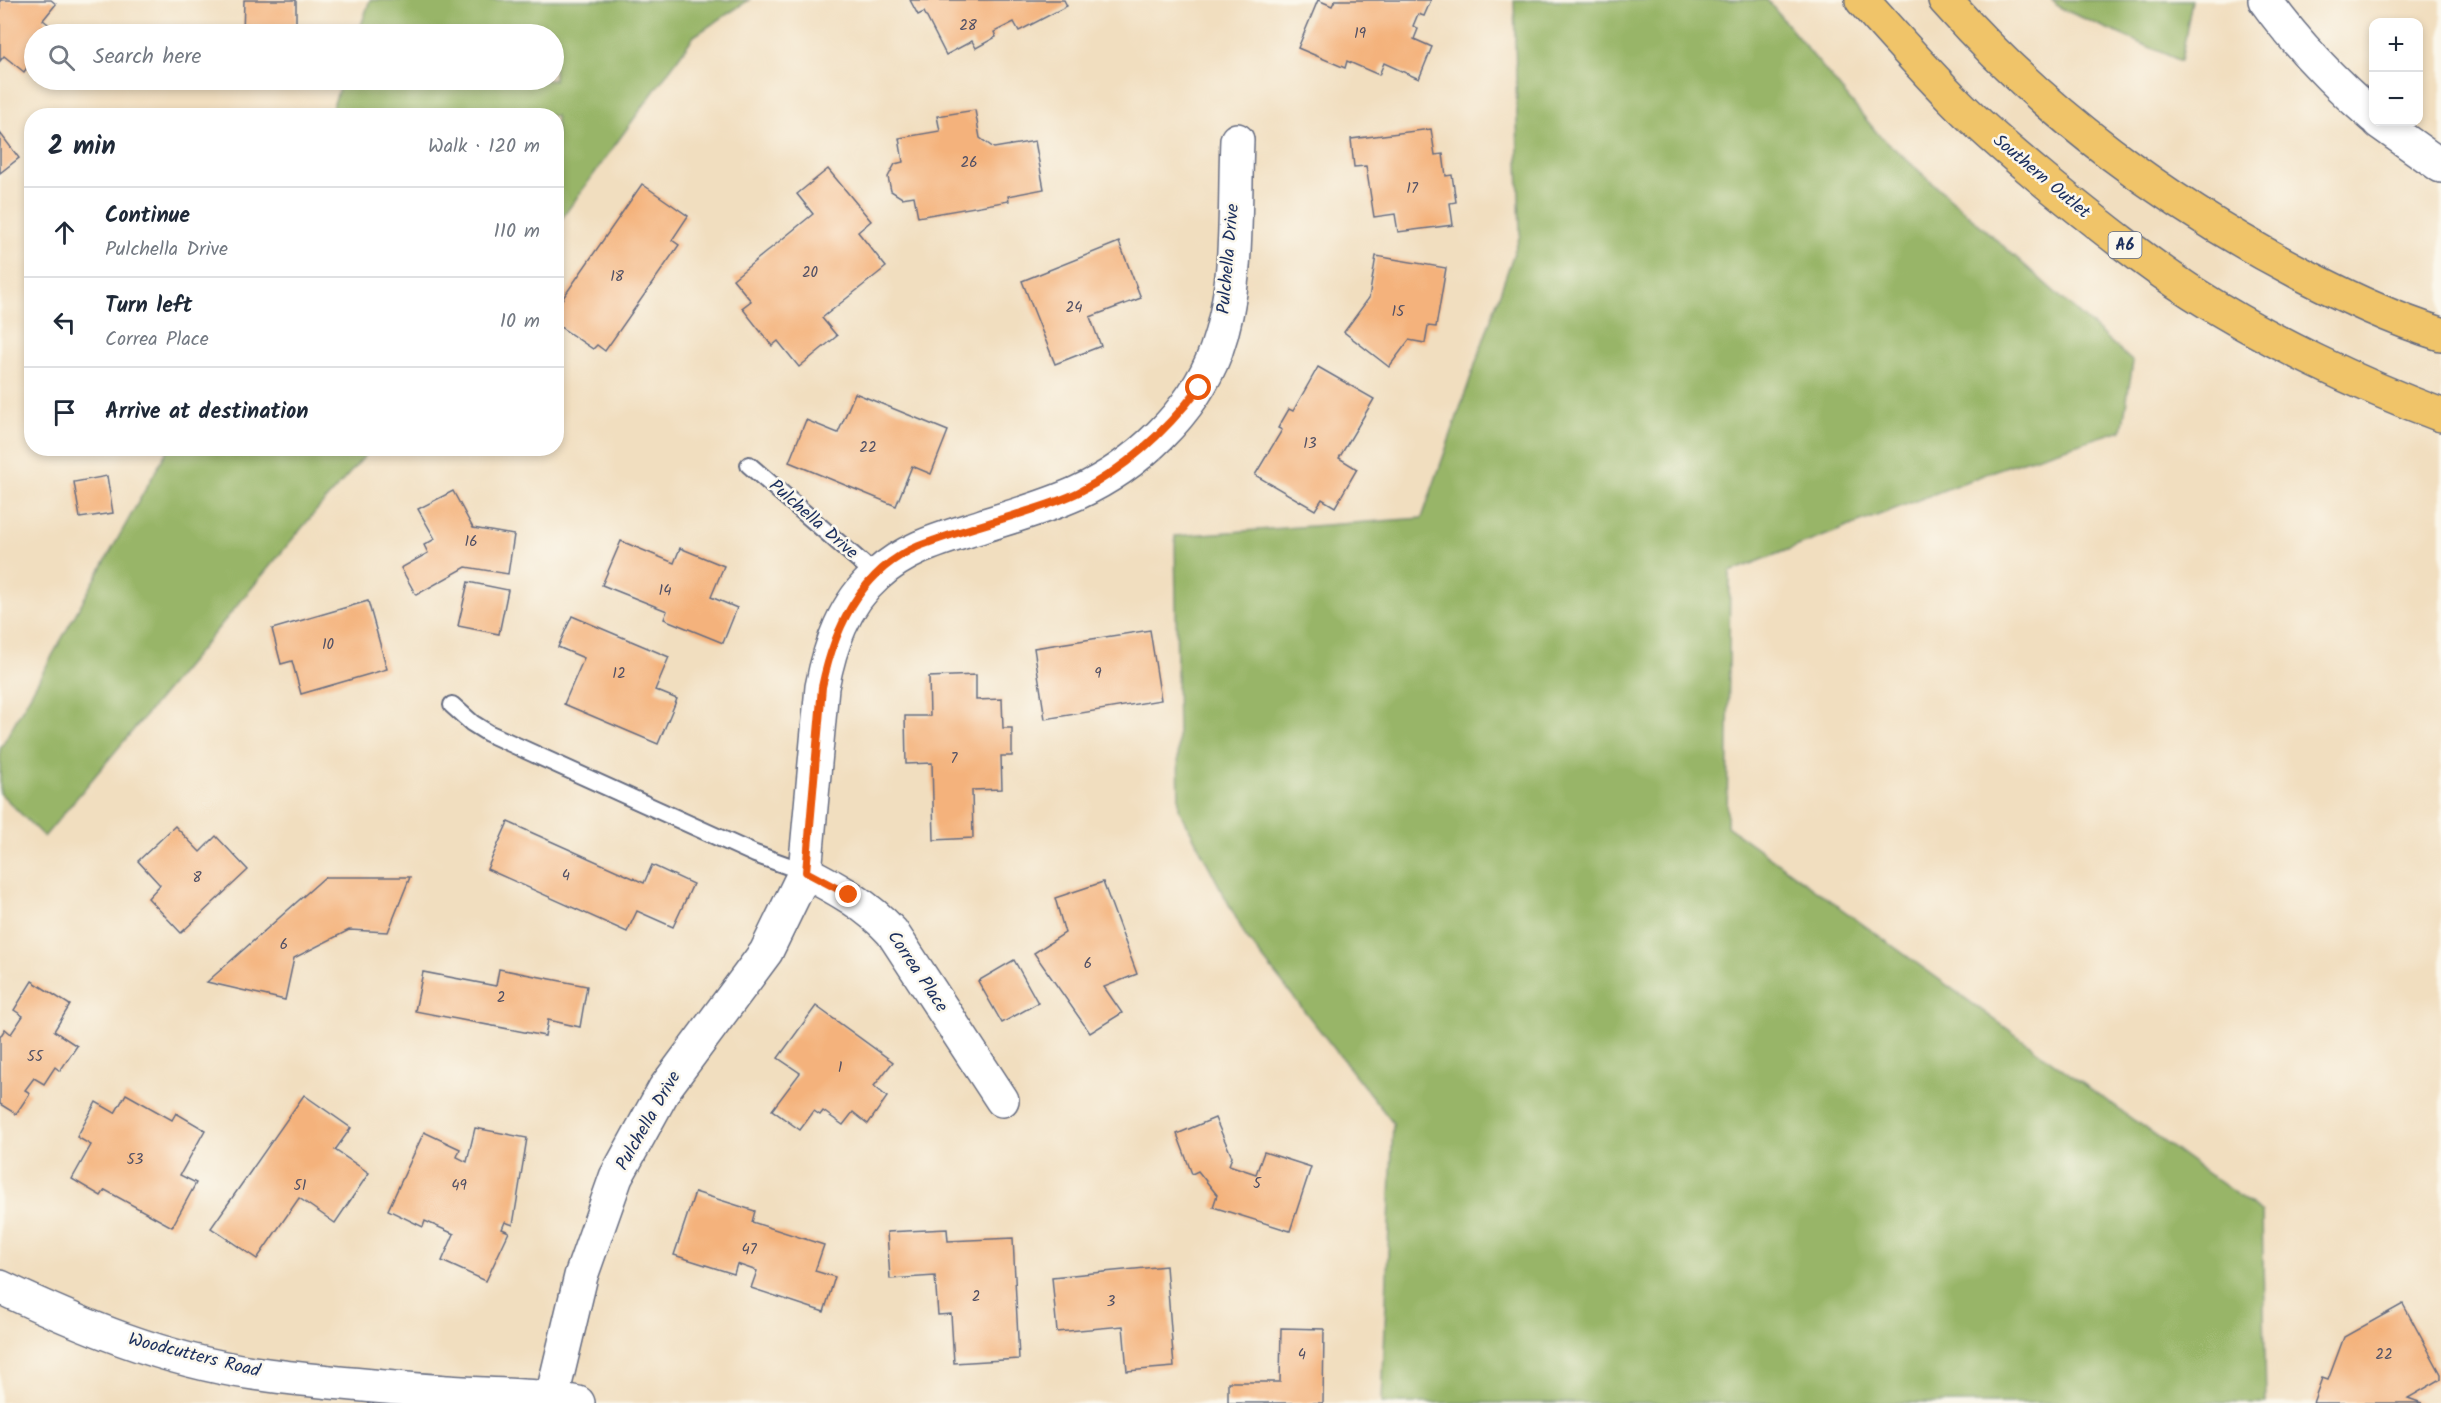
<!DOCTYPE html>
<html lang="en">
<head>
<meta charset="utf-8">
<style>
  body { margin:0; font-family:Kalam,sans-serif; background:#f2f2f3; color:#1f2937 }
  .controls { position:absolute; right:18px; top:18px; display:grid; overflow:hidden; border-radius:12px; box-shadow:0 3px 9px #0003 }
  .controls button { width:54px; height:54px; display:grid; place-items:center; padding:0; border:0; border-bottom:2px solid #e0e1e3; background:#fff; color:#1f2937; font:30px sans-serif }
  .stop { position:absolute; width:18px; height:18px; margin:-14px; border:4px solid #ea580c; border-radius:50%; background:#fff }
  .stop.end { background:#ea580c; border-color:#fff; box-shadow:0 2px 6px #0008 }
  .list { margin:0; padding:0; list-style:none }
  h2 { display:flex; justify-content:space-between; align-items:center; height:78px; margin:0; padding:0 24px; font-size:26px }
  h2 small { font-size:20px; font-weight:400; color:#747a83 }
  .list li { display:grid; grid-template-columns:39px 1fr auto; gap:18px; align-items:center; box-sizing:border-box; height:90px; padding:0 24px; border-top:2px solid #e0e1e3 }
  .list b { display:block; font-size:22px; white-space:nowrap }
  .list p { margin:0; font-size:20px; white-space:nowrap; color:#747a83 }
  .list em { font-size:20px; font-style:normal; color:#747a83 }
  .icon { flex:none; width:33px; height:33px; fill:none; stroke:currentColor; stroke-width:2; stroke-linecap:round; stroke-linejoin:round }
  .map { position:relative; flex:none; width:2441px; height:1403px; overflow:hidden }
  .search { position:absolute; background:#fff; box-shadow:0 3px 9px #0003; left:24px; top:24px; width:540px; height:66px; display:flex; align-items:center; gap:15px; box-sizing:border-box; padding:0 21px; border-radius:33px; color:#747a83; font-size:22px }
  .panel { position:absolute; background:#fff; box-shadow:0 3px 9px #0003; left:24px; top:108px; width:540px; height:348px; border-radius:24px }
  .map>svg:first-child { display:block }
  .forest { fill:#98b567; stroke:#5a7262; stroke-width:1.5 }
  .building { fill:#f4b27b }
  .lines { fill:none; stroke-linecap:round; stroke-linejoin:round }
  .service-casing { stroke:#666c80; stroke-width:20 }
  .minor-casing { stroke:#666c80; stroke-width:36 }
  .tertiary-casing { stroke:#666c80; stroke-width:36 }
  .trunk-casing { stroke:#666c80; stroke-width:36 }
  .service { stroke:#fff; stroke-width:16 }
  .minor { stroke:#fff; stroke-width:33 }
  .tertiary { stroke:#fff; stroke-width:33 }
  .trunk { stroke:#f0c469; stroke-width:33 }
  .route { stroke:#ea580c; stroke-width:8 }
  .labels { text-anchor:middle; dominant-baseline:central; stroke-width:5; stroke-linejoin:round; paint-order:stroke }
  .number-label { font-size:15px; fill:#515065 }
  .shield { fill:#fbf7ec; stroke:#5e6b89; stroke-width:1.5 }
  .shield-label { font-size:16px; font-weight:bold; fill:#1b2f5e }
  .street-label { font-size:18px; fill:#1b2f5e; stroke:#fbf7ec }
</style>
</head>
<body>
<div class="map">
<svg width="2441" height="1403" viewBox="0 0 2441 1403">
  <rect width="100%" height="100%" fill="#fbf7ec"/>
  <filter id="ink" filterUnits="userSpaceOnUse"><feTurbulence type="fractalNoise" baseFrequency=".0167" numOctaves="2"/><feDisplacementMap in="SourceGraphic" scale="12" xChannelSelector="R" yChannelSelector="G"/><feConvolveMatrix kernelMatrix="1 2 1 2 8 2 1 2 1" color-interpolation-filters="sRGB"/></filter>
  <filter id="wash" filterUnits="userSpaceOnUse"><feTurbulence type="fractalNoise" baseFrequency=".008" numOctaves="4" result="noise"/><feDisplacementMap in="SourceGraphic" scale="24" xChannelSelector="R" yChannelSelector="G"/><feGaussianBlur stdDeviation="1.35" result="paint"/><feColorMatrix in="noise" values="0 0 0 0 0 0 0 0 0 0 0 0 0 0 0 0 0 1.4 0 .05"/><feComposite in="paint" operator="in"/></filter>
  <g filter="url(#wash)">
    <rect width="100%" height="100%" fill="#f1debf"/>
    <!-- forest -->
    <g class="forest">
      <polygon points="370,0 749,0 694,36 557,225 556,116 330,115 342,80 554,80 554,34 358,34"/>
      <polygon points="1514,0 1767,0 1878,134 2133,362 2122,430 2007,466 1730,572 1727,826 2262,1213 2266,1403 1382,1403 1393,1123 1246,937 1179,809 1175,536 1422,518 1520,235"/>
      <polygon points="2052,0 2192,0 2181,61 2060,8"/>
      <polygon points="168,449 371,449 316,511 44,837 0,793 0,749"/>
    </g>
    <g id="blocks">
      <!-- building -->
      <g class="building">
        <polygon points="0,0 51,0 56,4 43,20 56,30 52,34 34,34 34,58 24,72 4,56 0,61"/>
        <polygon points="244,0 296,0 296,34 243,34"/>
        <polygon points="910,0 1064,0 1067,6 1019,31 1014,22 994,32 996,37 976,48 972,41 946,55 924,12 918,15"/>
        <polygon points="1318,0 1332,6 1335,0 1431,0 1424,16 1418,14 1413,26 1418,29 1414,39 1432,47 1419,79 1384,63 1379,75 1347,61 1345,68 1298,48"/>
        <polygon points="975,110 980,138 994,148 1035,141 1044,189 1008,196 1009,201 918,217 914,196 902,198 891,191 888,177 895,164 903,162 899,138 940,131 937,116"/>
        <polygon points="1431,129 1435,155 1443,154 1446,176 1452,175 1456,202 1450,203 1453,225 1398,232 1395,214 1374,217 1366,166 1354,167 1351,139"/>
        <polygon points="0,133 19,158 0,173"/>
        <polygon points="828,169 871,221 858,232 886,267 822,318 837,336 799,367 778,341 772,346 742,308 751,301 733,279 813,214 797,194"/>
        <polygon points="642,184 688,216 672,240 679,245 605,351 597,345 593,349 556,324 556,308"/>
        <polygon points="1119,242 1141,298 1090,317 1101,346 1055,364 1022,281"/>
        <polygon points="1376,256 1446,268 1436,327 1428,326 1425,343 1409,340 1389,367 1344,332 1369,298"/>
        <polygon points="1318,367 1374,399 1339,458 1357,469 1335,507 1322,499 1315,510 1255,475 1282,430 1278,428 1289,409 1293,411"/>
        <polygon points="855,393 948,431 931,474 912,466 896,506 789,462 806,420 838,433"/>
        <polygon points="107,476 113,513 80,518 74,482"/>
        <polygon points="453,491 473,528 514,535 508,574 466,567 416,595 401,568 428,553 424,545 435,539 418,509"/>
        <polygon points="621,541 674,563 680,548 724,566 711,597 737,608 723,643 664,619 667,611 602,585"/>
        <polygon points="468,582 508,590 499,634 458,626"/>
        <polygon points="368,601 387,669 301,694 292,661 281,664 272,629"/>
        <polygon points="572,616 669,657 655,690 677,699 658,744 564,704 584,658 558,647"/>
        <polygon points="1150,630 1161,700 1045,719 1034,648"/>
        <polygon points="976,675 976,700 1002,699 1003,728 1012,728 1012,756 1001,756 1002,789 972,790 973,838 934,840 932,763 906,764 905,716 930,716 929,677"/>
        <polygon points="508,822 644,883 652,865 693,884 673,927 637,911 627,932 487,869"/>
        <polygon points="175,826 200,852 216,836 248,870 181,933 148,898 160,885 138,861"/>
        <polygon points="325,877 410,877 388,932 349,930 294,958 285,1000 207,982"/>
        <polygon points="1103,882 1137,974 1104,987 1122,1013 1090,1033 1034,953 1065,933 1055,898"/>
        <polygon points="1014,960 1038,1003 1002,1023 978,981"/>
        <polygon points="499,969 587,986 580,1027 548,1020 545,1036 415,1011 423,972 496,986"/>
        <polygon points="32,981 70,1005 54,1031 77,1046 60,1071 55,1067 44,1084 34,1078 25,1090 30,1093 16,1114 0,1104 0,1037 5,1029 11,1034 23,1016 14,1010"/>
        <polygon points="816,1006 893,1062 874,1086 887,1097 868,1124 853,1112 843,1125 823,1111 820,1115 814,1111 800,1130 772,1110 800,1073 778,1058"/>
        <polygon points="126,1094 172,1120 176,1113 205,1130 180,1175 196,1183 172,1227 105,1190 101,1196 72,1179 91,1145 77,1137 96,1102 115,1113"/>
        <polygon points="304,1095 351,1128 335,1150 369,1173 335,1223 299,1198 257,1259 211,1228"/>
        <polygon points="1215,1118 1232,1157 1229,1165 1256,1174 1264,1152 1311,1167 1290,1231 1213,1207 1217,1195 1198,1171 1192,1174 1177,1134"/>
        <polygon points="475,1128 527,1138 513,1225 505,1222 502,1229 509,1232 486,1281 442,1261 454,1234 425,1221 423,1227 388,1210 424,1132 460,1149 457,1157 467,1162"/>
        <polygon points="695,1192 755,1211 752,1222 824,1245 815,1271 835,1277 824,1312 751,1288 757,1271 737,1264 734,1274 674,1255"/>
        <polygon points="947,1229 948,1241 1013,1238 1019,1359 954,1363 951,1314 938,1315 935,1276 890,1279 887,1232"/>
        <polygon points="1166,1266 1174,1367 1127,1371 1123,1326 1057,1332 1052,1277"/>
        <polygon points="2403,1304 2441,1374 2441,1379 2408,1398 2422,1403 2313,1403 2322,1378 2328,1380 2344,1337"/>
        <polygon points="1281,1328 1324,1329 1323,1403 1228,1403 1228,1382 1280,1382"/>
      </g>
    </g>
  </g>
  <g filter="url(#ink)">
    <use href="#blocks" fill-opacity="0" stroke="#666c80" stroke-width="1.5"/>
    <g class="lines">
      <!-- service casing -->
      <g class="service-casing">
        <g id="service">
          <polyline points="749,465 876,575"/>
          <polyline points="452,705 472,723 488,733 755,854 805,872"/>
        </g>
      </g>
      <!-- minor casing -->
      <g class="minor-casing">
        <g id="minor">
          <path d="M805,872C838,889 867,905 892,932L1002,1100"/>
          <path d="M0,1287C80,1325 164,1360 253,1373C316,1382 382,1387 447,1392C490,1395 535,1394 578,1403"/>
          <path d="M552,1397L581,1276L616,1177L665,1088L766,952L805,872L822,687C830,645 844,604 877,575C907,547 945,538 982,526C1014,516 1046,507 1077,493C1136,466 1193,413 1216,351C1240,284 1234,209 1237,140"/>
        </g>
      </g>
      <!-- tertiary casing -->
      <g class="tertiary-casing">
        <g id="tertiary">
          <path d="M2265,0C2296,43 2333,82 2374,117"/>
          <polyline points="2379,122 2441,166"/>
        </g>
      </g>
      <!-- trunk casing -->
      <g class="trunk-casing">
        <g id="trunk">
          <path d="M1862,0C1894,36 1926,72 1960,106C1989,135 2021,161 2052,187C2098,224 2144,261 2193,293C2268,341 2358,384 2441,415"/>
          <path d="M1945,0C2043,112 2168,204 2300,273C2345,296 2392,319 2441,334"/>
        </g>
      </g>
      <!-- service -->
      <use href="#service" class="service"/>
      <!-- minor -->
      <use href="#minor" class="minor"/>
      <!-- tertiary -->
      <use href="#tertiary" class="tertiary"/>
      <!-- trunk -->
      <use href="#trunk" class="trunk"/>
    </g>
  </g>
  <g class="lines" filter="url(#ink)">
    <!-- route -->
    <path class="route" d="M849,895L806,872L822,687C834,629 861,570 919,546C950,534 983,525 1015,515C1037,508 1059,502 1079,492C1128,467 1166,431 1199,388"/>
  </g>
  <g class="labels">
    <!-- number labels -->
    <g class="number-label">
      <text x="968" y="26">28</text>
      <text x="1360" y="34">19</text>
      <text x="969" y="163">26</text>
      <text x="1412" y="189">17</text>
      <text x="810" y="273">20</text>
      <text x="617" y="277">18</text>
      <text x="1074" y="308">24</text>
      <text x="1398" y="312">15</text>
      <text x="1310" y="444">13</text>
      <text x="868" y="448">22</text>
      <text x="471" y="542">16</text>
      <text x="665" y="591">14</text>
      <text x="328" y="645">10</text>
      <text x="619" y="674">12</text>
      <text x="1098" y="674">9</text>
      <text x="954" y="759">7</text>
      <text x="566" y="876">4</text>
      <text x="197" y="878">8</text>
      <text x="284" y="945">6</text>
      <text x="1088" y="964">6</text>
      <text x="501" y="998">2</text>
      <text x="35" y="1057">55</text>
      <text x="840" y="1068">1</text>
      <text x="135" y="1160">53</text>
      <text x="1257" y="1184">5</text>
      <text x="300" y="1186">51</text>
      <text x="459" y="1186">49</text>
      <text x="749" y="1250">47</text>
      <text x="976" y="1297">2</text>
      <text x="1111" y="1302">3</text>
      <text x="1302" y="1355">4</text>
      <text x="2384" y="1355">22</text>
    </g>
    <!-- shield labels -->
    <rect class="shield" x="2108.5" y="232" width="33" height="26" rx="4.5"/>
    <g class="shield-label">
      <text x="2125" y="245">A6</text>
    </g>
    <!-- street labels -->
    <g class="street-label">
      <text transform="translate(2041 177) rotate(40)">Southern Outlet</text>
      <text transform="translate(1229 259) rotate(-85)">Pulchella Drive</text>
      <text transform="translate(813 520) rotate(41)">Pulchella Drive</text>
      <text transform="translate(917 972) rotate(56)">Correa Place</text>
      <text transform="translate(649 1121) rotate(-60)">Pulchella Drive</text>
      <text transform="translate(194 1356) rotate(14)">Woodcutters Road</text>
    </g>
  </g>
</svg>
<div class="controls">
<button>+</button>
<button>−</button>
</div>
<div class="stop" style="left:1199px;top:388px"></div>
<div class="stop end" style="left:849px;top:895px"></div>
<div class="search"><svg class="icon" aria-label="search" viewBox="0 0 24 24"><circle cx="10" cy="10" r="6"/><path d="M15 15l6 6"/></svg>Search here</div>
<section class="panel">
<h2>2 min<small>Walk · 120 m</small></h2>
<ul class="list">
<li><svg class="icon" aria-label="ahead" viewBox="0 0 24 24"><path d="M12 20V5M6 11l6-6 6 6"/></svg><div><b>Continue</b><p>Pulchella Drive</p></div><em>110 m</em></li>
<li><svg class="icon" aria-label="left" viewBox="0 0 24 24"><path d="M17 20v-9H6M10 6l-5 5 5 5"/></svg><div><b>Turn left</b><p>Correa Place</p></div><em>10 m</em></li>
<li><svg class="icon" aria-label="arrive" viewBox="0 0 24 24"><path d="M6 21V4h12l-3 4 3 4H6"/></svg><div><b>Arrive at destination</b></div></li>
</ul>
</section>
</div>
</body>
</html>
